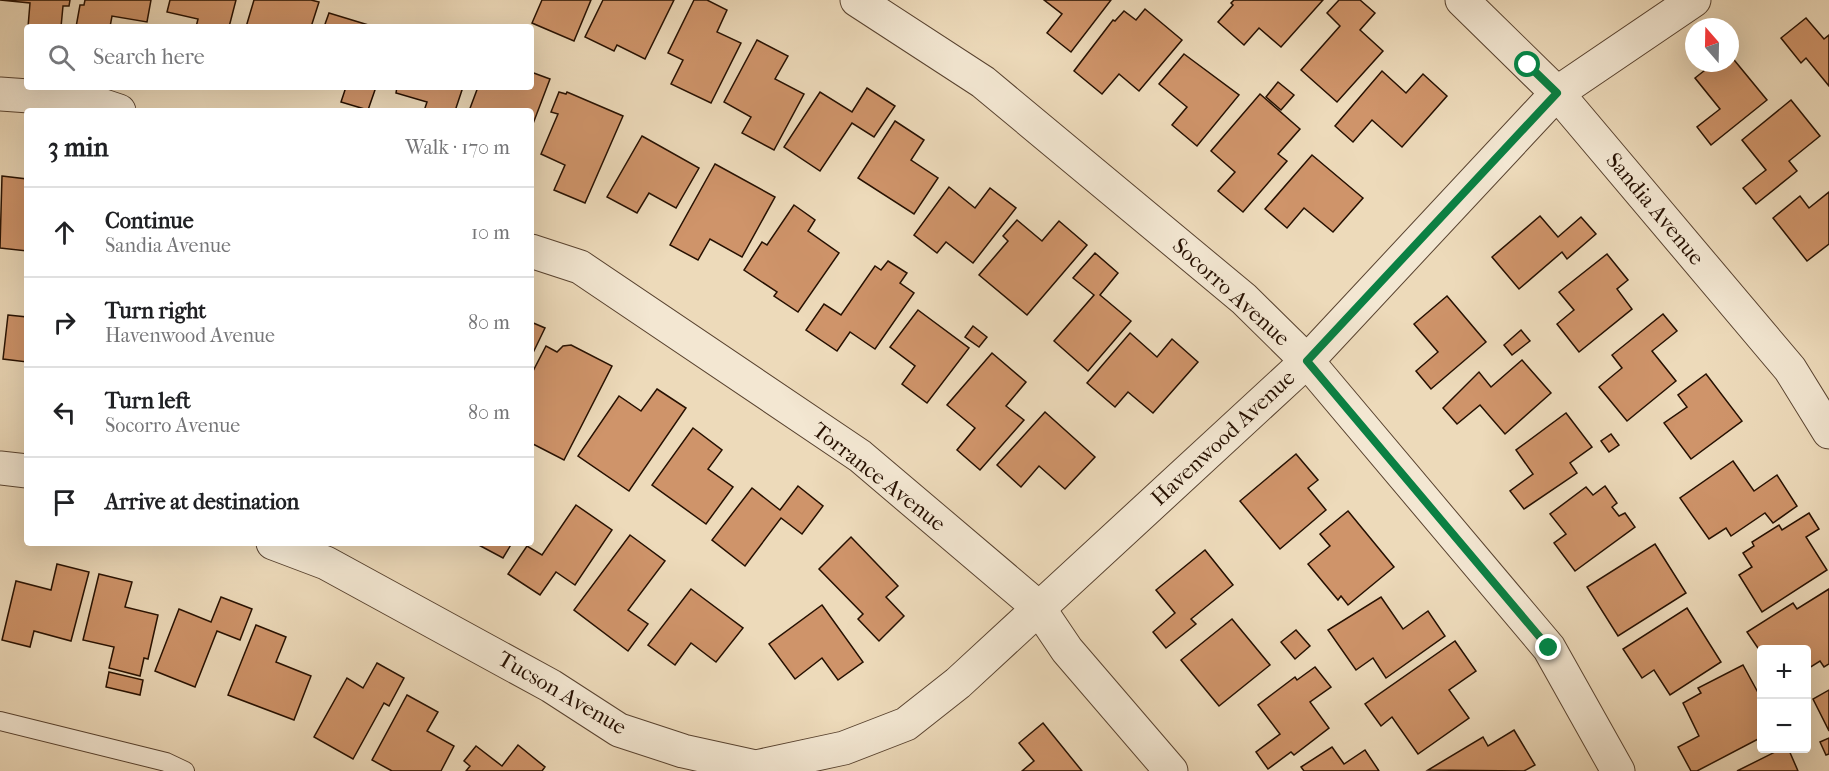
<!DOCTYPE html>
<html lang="en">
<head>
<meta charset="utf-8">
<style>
  body { margin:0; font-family:"IM FELL French Canon",serif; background:#f6f6f6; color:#202124 }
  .controls { position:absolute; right:18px; bottom:18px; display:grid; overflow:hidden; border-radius:6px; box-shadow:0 6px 24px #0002 }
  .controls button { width:54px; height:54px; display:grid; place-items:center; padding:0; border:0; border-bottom:2px solid #e0e0e0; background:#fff; color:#202124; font:30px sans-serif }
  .compass { position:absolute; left:1685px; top:18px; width:54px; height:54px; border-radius:50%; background:#fff; box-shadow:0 6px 24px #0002; rotate:340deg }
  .stop { position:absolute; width:18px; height:18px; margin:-14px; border:4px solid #0b8043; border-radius:50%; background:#fff }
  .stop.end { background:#0b8043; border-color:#fff; box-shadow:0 2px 6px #0008 }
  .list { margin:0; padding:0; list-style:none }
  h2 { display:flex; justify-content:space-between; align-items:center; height:78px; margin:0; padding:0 24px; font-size:26px }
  h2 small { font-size:20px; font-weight:400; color:#757577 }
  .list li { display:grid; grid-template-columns:39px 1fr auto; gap:18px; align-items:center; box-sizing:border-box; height:90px; padding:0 24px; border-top:2px solid #e0e0e0 }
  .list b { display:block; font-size:22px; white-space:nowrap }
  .list p { margin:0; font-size:20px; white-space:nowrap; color:#757577 }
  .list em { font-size:20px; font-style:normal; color:#757577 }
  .icon { flex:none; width:33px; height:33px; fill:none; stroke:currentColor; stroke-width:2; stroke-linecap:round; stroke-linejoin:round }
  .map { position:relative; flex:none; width:1829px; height:771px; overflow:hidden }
  .search { position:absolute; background:#fff; box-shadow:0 6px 24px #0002; left:24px; top:24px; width:510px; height:66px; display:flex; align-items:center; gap:15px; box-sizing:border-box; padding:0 21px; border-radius:6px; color:#757577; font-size:22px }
  .panel { position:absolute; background:#fff; box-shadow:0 6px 24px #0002; left:24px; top:108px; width:510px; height:438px; border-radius:6px }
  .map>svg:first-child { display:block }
  .building { fill:#cf946a; stroke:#261001; stroke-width:1.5 }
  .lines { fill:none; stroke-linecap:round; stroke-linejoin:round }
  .lane-casing { stroke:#58422f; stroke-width:20 }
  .street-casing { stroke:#58422f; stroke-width:35 }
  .lane { stroke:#f3e7d2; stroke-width:18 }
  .street { stroke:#f3e7d2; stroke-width:33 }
  .route { stroke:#0b8043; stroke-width:8 }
  .labels { text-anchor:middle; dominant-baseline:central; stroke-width:4.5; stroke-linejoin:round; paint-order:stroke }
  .street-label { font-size:22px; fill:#261001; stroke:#f3e7d2 }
</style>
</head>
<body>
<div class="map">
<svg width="1829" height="771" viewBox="0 0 1829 771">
  <rect width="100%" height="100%" fill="#eddaba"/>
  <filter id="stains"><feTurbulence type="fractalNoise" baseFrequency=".00333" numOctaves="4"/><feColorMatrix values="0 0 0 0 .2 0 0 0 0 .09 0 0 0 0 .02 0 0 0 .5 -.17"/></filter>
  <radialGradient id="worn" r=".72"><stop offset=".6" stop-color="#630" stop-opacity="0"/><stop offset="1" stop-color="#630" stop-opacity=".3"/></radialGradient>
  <!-- building -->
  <g class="building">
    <polygon points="0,0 70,0 69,6 63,6 61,27 28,27 30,3"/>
    <polygon points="85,0 151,0 147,22 112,16 110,27 76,27 80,5 84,5"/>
    <polygon points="170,0 236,0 229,27 196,27 198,19 167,12"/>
    <polygon points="254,0 311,0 319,2 311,27 246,27"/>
    <polygon points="542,0 591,0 574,41 532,23"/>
    <polygon points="603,0 674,0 645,59 617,45 614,51 585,37"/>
    <polygon points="694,0 707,0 727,10 717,32 741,43 711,103 671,84 683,60 668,53"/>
    <polygon points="1044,0 1111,0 1071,52 1047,33 1062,14"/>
    <polygon points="1234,0 1323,0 1281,47 1259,28 1244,45 1218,22 1233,5 1231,3"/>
    <polygon points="1339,0 1360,0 1375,13 1360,30 1383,51 1337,102 1301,70 1340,26 1327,13"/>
    <polygon points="1145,9 1182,40 1139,91 1119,74 1102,94 1074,71 1113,20 1115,21 1124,11 1136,20"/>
    <polygon points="329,13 375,27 324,27"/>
    <polygon points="1806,18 1824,39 1829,35 1829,86 1806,58 1801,63 1781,38"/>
    <polygon points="757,40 788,56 775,79 804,94 774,150 742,133 751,117 724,102"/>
    <polygon points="1184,54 1239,95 1197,146 1172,125 1187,107 1159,84"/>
    <polygon points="1730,55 1767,100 1711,145 1697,127 1720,109 1695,78 1714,63 1730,63"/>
    <polygon points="1382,71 1406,93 1423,74 1447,96 1402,147 1372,120 1353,142 1335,126"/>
    <polygon points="531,72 550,79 531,129 531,111 469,111 478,87 531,87"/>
    <polygon points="1278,82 1294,95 1281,110 1266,97"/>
    <polygon points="342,87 376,87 368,110 341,102 345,90"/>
    <polygon points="397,87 463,87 455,111 424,111 427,102 396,93"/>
    <polygon points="867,88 895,106 874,137 852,123 820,171 784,147 820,92 852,112"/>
    <polygon points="559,92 566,94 567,92 623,116 585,203 554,190 565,165 541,154 558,114 551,112"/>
    <polygon points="1260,94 1300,129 1278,154 1287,161 1243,212 1218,191 1235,172 1211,151"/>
    <polygon points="1791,100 1820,136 1789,161 1797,171 1756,204 1743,188 1766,170 1742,140"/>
    <polygon points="895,121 924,140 911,160 938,178 914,214 858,178"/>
    <polygon points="642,136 699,168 676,208 649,193 637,213 607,197"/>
    <polygon points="1312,155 1363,198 1333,232 1304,208 1287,228 1265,209"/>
    <polygon points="715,164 775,197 742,257 710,239 698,260 670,245"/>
    <polygon points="2,176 27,179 27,251 0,248"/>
    <polygon points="949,187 975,208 990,188 1016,208 973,263 946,242 937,253 914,235"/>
    <polygon points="1829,192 1829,244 1807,261 1773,218 1800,196 1809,208"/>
    <polygon points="794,205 815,220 808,231 839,253 798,312 774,296 777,292 744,270 762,242 767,245"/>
    <polygon points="1540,216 1558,237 1581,217 1596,234 1567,259 1562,252 1519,289 1492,257"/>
    <polygon points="1017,220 1042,241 1059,221 1087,245 1027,315 979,275 1008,241 1003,236"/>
    <polygon points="1095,253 1118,273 1100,295 1131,321 1088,371 1054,341 1094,295 1073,278"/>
    <polygon points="1607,254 1628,280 1617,289 1632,309 1579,352 1557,324 1574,310 1559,292"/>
    <polygon points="888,261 907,273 900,283 914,293 875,349 850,332 837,351 806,330 824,304 841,315 875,266 881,270"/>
    <polygon points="1447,296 1486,342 1431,389 1416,371 1438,352 1414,324"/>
    <polygon points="918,310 969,348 927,403 902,384 915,366 890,347"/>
    <polygon points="1663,314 1677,331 1652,351 1676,381 1627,421 1599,387 1622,368 1612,355"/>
    <polygon points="8,315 27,317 27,362 3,359"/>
    <polygon points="531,322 545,328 531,357"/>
    <polygon points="973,326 987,337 979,347 965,337"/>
    <polygon points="1521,330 1530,341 1512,355 1504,345"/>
    <polygon points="1130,333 1157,357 1172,339 1198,362 1153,413 1128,392 1115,407 1087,383"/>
    <polygon points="571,345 612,366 564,460 531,443 531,375 546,346 557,352 563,346"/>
    <polygon points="992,353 1026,382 1006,406 1024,420 980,470 957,450 975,428 947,405"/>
    <polygon points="1522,360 1551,393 1505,434 1480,405 1457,424 1443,408 1479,372 1491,387"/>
    <polygon points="1706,374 1742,421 1691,459 1664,423 1687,407 1678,395"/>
    <polygon points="657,389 686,408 629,491 578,456 619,396 641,411"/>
    <polygon points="1045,412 1095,457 1065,489 1039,466 1021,487 997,465"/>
    <polygon points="1566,413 1592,447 1570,463 1577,473 1524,509 1510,491 1533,474 1516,450"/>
    <polygon points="693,428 722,450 708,469 733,487 706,524 652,485"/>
    <polygon points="1611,434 1619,445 1609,452 1601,441"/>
    <polygon points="1296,454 1318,480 1308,488 1326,510 1280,549 1240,501"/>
    <polygon points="1733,461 1754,491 1777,475 1797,506 1773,523 1765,513 1731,536 1726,528 1709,539 1680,498"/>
    <polygon points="798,486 823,506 802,534 781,518 745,566 712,540 752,488 780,510"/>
    <polygon points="1605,486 1617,503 1612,507 1619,516 1625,513 1635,527 1575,571 1554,543 1566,534 1550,514 1586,487 1593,495"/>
    <polygon points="576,505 612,530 575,585 556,572 540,595 508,574 527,546 542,555"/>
    <polygon points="1348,511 1394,567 1348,605 1341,596 1338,600 1308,564 1330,546 1320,534"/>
    <polygon points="1809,513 1819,529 1806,537 1827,570 1762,612 1739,575 1752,567 1743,553 1754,546 1752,542 1779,525 1782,530"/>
    <polygon points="630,535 665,561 628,610 648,624 628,651 574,610"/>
    <polygon points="851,537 898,586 886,597 904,616 879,641 858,619 863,614 819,569"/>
    <polygon points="475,543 512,543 503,558"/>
    <polygon points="1655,544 1686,593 1618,636 1587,587"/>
    <polygon points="1205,550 1233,585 1191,619 1196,624 1166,648 1153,632 1175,613 1156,590"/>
    <polygon points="57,564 89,572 71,641 34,631 30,647 2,640 16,581 51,590"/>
    <polygon points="99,574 132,582 125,607 158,615 148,659 144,658 140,676 109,668 114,647 83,640"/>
    <polygon points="691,589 743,628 716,662 691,643 675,665 648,645"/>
    <polygon points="1829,589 1829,664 1824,667 1820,661 1806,670 1806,650 1762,650 1762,654 1747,632 1793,603 1797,609"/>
    <polygon points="221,597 252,609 240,640 217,631 195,687 155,671 179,609 211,622"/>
    <polygon points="1381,597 1403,629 1428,611 1445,636 1386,678 1373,658 1356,670 1328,630"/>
    <polygon points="822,605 863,662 838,680 822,658 795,679 769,644"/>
    <polygon points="1687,608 1721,662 1670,695 1654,670 1642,678 1623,649"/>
    <polygon points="1232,619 1270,665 1219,706 1181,660"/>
    <polygon points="256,625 286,637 276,662 311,676 294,720 228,695"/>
    <polygon points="1296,630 1310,646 1295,659 1281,642"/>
    <polygon points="1455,641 1476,671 1449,690 1469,718 1418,754 1392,717 1381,726 1365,704"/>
    <polygon points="377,663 404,678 389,706 384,703 353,759 314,737 347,678 363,688"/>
    <polygon points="1743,665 1762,700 1762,737 1697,771 1691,771 1678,747 1699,736 1683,703 1701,693 1698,688"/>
    <polygon points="1315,667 1331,687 1310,702 1329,728 1294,755 1291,752 1268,769 1256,752 1280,734 1258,705 1295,677 1297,680"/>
    <polygon points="109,672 143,680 140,695 106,687"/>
    <polygon points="1829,690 1829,731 1813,699"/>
    <polygon points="407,695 438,712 427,731 454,746 441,771 392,771 372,760"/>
    <polygon points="1043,723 1082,771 1022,771 1034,761 1019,743"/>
    <polygon points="1514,730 1535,765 1524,771 1428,770 1483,737 1488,746"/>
    <polygon points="1829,738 1829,754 1826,755 1820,742"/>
    <polygon points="518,745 545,767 542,771 466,771 470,766 464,761 476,746 502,766"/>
    <polygon points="1332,747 1344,764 1365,750 1379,771 1304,771 1301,767"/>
    <polygon points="1783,748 1788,748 1798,771 1737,771"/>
  </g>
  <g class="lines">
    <!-- lane casing -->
    <g class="lane-casing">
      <polyline id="lane" points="0,721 166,762 185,771"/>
    </g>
    <!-- street casing -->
    <g class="street-casing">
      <g id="street">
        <polyline points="857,0 983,82 1244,299 1307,361 1549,648 1618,771"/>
        <polyline points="1462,0 1557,93 1790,369 1829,432"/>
        <polyline points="0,94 86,100 119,111"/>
        <polyline points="531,251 580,267 860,456 1038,607 1067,650 1171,771"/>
        <polyline points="0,468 27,471"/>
        <polyline points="273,543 326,563 551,686 619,730 683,751 756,767 844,748 906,724 958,683 1307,361 1557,93 1694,0"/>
      </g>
    </g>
    <!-- lane -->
    <use href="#lane" class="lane"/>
    <!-- street -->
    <use href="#street" class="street"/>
  </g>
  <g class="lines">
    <!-- route -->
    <polyline class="route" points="1528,65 1557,93 1307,361 1549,648"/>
  </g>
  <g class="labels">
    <!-- street labels -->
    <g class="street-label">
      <text transform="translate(1655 209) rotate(50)">Sandia Avenue</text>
      <text transform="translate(1231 292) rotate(42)">Socorro Avenue</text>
      <text transform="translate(1223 438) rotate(-43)">Havenwood Avenue</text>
      <text transform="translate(879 477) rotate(38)">Torrance Avenue</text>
      <text transform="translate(562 693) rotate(30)">Tucson Avenue</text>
    </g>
  </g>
  <rect width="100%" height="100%" filter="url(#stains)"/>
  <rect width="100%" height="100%" fill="url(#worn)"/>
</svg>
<div class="controls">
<button>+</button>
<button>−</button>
</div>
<svg class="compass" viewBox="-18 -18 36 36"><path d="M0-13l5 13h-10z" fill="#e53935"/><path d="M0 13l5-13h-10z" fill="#757577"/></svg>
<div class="stop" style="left:1528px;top:65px"></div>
<div class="stop end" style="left:1549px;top:648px"></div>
<div class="search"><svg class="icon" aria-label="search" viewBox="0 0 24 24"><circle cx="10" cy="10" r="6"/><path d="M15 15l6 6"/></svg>Search here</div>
<section class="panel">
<h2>3 min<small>Walk · 170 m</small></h2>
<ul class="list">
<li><svg class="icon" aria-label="ahead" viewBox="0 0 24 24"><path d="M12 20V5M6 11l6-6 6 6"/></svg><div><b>Continue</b><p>Sandia Avenue</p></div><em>10 m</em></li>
<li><svg class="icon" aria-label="right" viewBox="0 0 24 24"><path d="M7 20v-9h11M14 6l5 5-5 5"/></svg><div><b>Turn right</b><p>Havenwood Avenue</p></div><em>80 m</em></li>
<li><svg class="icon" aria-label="left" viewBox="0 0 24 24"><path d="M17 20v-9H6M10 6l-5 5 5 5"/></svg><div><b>Turn left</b><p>Socorro Avenue</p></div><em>80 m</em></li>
<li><svg class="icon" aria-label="arrive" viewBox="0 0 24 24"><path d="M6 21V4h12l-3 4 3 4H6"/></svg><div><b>Arrive at destination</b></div></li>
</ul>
</section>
</div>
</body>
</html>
